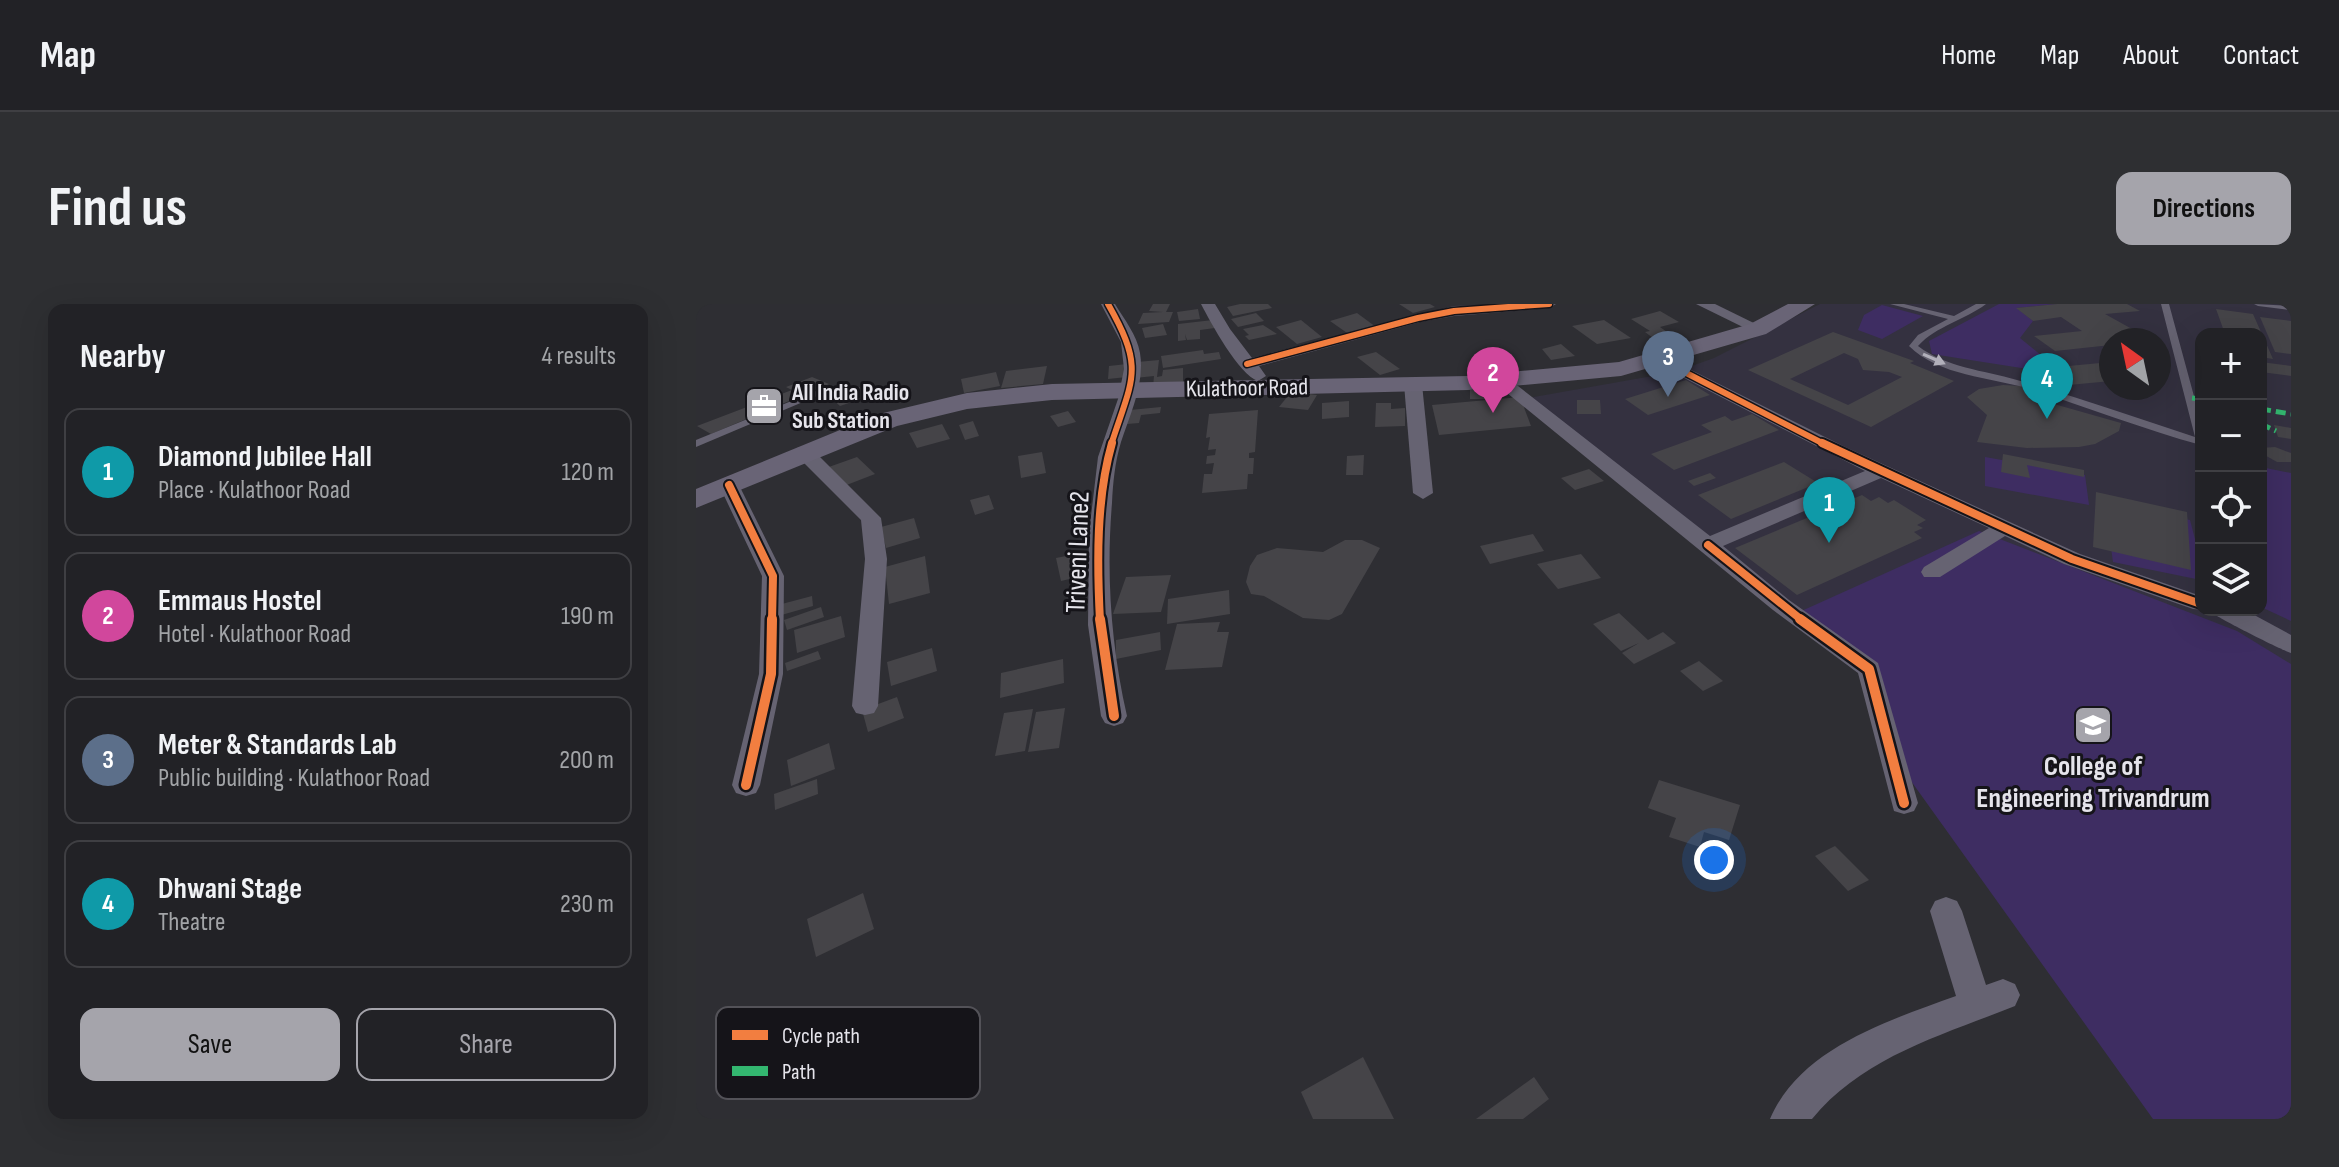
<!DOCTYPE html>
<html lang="en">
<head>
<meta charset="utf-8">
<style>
  body { margin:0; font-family:"Sofia Sans Condensed",sans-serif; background:#2e2f32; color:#f1f3f6 }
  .controls { position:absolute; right:24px; top:24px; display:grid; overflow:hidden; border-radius:16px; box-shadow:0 8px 32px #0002 }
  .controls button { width:72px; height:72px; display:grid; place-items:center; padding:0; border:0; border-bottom:2px solid #3f3f43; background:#222226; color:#f1f3f6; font:40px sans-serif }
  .compass { position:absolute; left:1403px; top:24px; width:72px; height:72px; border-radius:50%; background:#222226; box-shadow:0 8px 32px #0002; rotate:327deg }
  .you { position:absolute; left:1018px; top:556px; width:28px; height:28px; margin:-20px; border:6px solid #fff; border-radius:50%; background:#1a73e8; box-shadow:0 0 0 12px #1a73e833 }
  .badge { display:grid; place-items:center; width:52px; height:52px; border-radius:50%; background:#a5a4ab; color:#fff; font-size:26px; font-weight:700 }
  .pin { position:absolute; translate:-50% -66px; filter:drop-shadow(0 2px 4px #0008) }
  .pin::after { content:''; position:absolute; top:42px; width:28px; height:24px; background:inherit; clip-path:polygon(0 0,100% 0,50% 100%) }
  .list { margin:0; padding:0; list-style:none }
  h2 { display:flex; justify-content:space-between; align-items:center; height:104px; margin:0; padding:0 32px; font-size:34px }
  h2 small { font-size:26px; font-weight:400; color:#a2a4a7 }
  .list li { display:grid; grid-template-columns:52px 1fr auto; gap:24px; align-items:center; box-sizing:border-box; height:128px; margin:0 16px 16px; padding:0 16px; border:2px solid #3f3f43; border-radius:16px }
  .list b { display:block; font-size:30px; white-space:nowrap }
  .list p { margin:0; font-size:26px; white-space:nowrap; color:#a2a4a7 }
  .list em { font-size:26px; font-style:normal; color:#a2a4a7 }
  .actions { display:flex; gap:16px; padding:24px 32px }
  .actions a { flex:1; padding:18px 0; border:2px solid #a5a4ab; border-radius:16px; text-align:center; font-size:28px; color:#a5a4ab }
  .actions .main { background:#a5a4ab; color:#111 }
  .icon { flex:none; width:44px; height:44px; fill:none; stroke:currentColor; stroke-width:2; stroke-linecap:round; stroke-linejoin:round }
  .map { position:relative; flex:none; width:1595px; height:815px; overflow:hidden; border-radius:16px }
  header { display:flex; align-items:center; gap:48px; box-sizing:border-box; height:112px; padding:0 40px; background:#222226; border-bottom:2px solid #3f3f43 }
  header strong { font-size:38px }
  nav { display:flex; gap:44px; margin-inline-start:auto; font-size:28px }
  .intro { display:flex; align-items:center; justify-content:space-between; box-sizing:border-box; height:192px; padding:0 48px }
  h1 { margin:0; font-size:56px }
  .button { padding:20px 36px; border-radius:16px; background:#a5a4ab; color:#111; font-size:28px; font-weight:700 }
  main { display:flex; gap:48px; padding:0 48px }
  aside { flex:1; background:#222226; border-radius:16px; box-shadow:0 8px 32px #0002 }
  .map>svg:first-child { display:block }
  .built { fill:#343140; fill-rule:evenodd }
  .green { fill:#3e2d62 }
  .building { fill:#454448; fill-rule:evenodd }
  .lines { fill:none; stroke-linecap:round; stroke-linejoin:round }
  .lane { fill:#666372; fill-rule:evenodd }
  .street { fill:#666372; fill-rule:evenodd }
  .secondary { fill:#696476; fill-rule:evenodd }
  .quiet { stroke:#33b770; stroke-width:5; stroke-dasharray:10 5; stroke-linecap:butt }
  .cycleway-far2-casing { stroke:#151419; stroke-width:9 }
  .cycleway-far1-casing { stroke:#151419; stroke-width:12 }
  .cycleway-casing { stroke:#151419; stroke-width:15 }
  .cycleway-far2 { stroke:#f27e40; stroke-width:6 }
  .cycleway-far1 { stroke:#f27e40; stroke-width:8 }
  .cycleway { stroke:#f27e40; stroke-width:10 }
  .oneway { fill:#b2b0bb }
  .labels { text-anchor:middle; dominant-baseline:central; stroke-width:6; stroke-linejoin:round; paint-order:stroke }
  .far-street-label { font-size:24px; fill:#e5e4eb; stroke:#151419 }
  .far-poi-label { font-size:24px; font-weight:bold; fill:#e5e4eb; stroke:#151419; text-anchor:start }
  .street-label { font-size:28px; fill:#e5e4eb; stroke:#151419 }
  .poi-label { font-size:28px; font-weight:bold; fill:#e5e4eb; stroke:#151419 }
  .key { fill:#151419; stroke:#535258; stroke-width:2 }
  .key-label { font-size:22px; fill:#e5e4eb }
</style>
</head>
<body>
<header>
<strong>Map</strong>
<nav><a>Home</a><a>Map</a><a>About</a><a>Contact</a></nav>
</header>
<div class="intro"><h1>Find us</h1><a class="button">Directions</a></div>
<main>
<aside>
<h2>Nearby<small>4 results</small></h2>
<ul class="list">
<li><span class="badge" style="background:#0f9aa8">1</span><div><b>Diamond Jubilee Hall</b><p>Place · Kulathoor Road</p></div><em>120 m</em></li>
<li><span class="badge" style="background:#d1479c">2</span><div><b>Emmaus Hostel</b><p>Hotel · Kulathoor Road</p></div><em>190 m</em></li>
<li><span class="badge" style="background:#5c6f8a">3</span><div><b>Meter &amp; Standards Lab</b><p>Public building · Kulathoor Road</p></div><em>200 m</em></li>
<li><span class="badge" style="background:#0f9aa8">4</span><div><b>Dhwani Stage</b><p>Theatre</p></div><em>230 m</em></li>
</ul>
<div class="actions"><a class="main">Save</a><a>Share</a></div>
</aside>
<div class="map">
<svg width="1595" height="815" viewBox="0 0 1595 815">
  <rect width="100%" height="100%" fill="#2e2e33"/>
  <!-- built -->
  <path class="built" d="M1124,0H1595V815H1457L1183,365L821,96L979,68L1018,54ZM1505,30H1565V306H1505ZM1415,36H1463V84H1415Z"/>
  <!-- green -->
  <g class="green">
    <polygon points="1303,0 1361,0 1321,4 1337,17 1324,34 1346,52 1344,67 1236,50 1233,37"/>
    <polygon points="1186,1 1227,12 1186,35 1162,26 1168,11"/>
    <polygon points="1289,153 1389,171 1393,201 1289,182"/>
    <polygon points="1565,163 1595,169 1595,317 1565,303"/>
    <polygon points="1409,200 1494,216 1505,258 1505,276 1417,258"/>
    <polygon points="1283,227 1541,327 1595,360 1595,815 1457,815 1215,477 1183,366 1101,309"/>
  </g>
  <!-- building -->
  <g class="building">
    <polygon points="457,0 474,0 470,8 477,8 473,18 442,20 447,9 467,8 453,7"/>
    <polygon points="544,0 572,0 576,4 537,12 531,3"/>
    <polygon points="703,0 734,0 739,3 717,9"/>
    <polygon points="1361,0 1431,0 1444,7 1409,10 1454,35 1415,36 1415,41 1359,47 1338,32 1386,27 1365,13 1337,17 1320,4"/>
    <polygon points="502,5 504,15 483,17 481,8"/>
    <polygon points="1520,5 1557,10 1577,55 1565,53 1565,30 1529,30"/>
    <polygon points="964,7 983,18 964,23 978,33 961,37 949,28 954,27 935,15"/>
    <polygon points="560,9 568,17 542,23 535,15"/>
    <polygon points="661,9 680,23 654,31 634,17"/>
    <polygon points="1564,13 1595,17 1595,50 1579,48"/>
    <polygon points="517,16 519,24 504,26 504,35 491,36 489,30 490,36 482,37 482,20"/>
    <polygon points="605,16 626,33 601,40 580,23"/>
    <polygon points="908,16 935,34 901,40 876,22"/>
    <polygon points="467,20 471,31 449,34 446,24"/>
    <polygon points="567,21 581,30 553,36 549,32 553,31 547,25"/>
    <path d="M1137,28L1218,57L1214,59L1258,77L1175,123L1052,66ZM1148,49L1162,55L1167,66L1193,68L1206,73L1152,101L1094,75Z"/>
    <polygon points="865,40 879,52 855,56 846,45"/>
    <polygon points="507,46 508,50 523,48 525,55 467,64 465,52"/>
    <polygon points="680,48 704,65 684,71 661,53"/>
    <polygon points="463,56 461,73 466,72 467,66 487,64 487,80 457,83 458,72 439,74 441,58"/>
    <polygon points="1415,58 1415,77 1373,81 1351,64"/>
    <polygon points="1565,58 1595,62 1595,72 1565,68"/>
    <polygon points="431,60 431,73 412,75 413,62"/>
    <polygon points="351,62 347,80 305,84 310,67"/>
    <polygon points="300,68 304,82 268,89 265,75"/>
    <polygon points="116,73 133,80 15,130 1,122 96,86 90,83"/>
    <polygon points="990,76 1014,91 952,111 929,95"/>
    <polygon points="1307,81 1325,82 1358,100 1425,119 1423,127 1399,140 1383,143 1331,144 1281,138 1291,111 1271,93 1283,85"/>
    <polygon points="164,83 174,92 144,102 134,93"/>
    <rect x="774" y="86" width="21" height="9"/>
    <polygon points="595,88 621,91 612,106 583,103"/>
    <polygon points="824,93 835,122 743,131 736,101"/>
    <polygon points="881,96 904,96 905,110 881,110"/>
    <polygon points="653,97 653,113 626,115 626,99"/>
    <polygon points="680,99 695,99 695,105 709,104 709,122 679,123"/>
    <polygon points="465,103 464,109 445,111 443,119 431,120 434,106"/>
    <polygon points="562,106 559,148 553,149 553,154 558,154 557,170 552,170 551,185 506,189 508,170 516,170 518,159 510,160 511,152 519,151 520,145 512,146 514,133 510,134 513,110"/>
    <polygon points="372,107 380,118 362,123 354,112"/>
    <polygon points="1056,110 1083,126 978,166 955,150 1016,128 1005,121 1029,112 1036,117"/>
    <polygon points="277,117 283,132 269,136 263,121"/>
    <polygon points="246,120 254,135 221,144 213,129"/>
    <polygon points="1578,121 1595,124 1595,135 1582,133"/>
    <polygon points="1579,143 1595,149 1595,158 1581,158 1565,149 1565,144"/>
    <polygon points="346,148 350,169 325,174 322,152"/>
    <polygon points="1307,150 1388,166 1388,173 1331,161 1334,174 1305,168"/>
    <polygon points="668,151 667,171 650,171 651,152"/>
    <polygon points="161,153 179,170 148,182 130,164"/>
    <polygon points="1088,158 1122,179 1035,215 1002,191"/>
    <polygon points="893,165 908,177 879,186 865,174"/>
    <polygon points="1014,169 1020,174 998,182 992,177"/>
    <polygon points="1400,188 1491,208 1495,266 1397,243"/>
    <polygon points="293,191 298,205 279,211 274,196"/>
    <polygon points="1166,191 1175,197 1183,193 1192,199 1198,196 1230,216 1221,221 1227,224 1218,228 1226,234 1101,291 1039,244"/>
    <polygon points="218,214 224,234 190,244 185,223"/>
    <polygon points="837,230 848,247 794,260 784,242"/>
    <polygon points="649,236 666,236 684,244 646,310 633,316 607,314 568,292 555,290 550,278 554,262 561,251 581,244 627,248"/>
    <polygon points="885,250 905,274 862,285 841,260"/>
    <polygon points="375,251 377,259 396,255 399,269 365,277 360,254"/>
    <polygon points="229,252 234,289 193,300 189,263"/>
    <polygon points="475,271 465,308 417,310 430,273"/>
    <polygon points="533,286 534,310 471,320 472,295"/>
    <polygon points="116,292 117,302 82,312 82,301"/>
    <polygon points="125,303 128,313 91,326 88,316"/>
    <polygon points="923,309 952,336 967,328 980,339 938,360 926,349 943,339 925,347 897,320"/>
    <polygon points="145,312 149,333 101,349 98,326"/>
    <polygon points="524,318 521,328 533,328 526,363 469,366 481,320"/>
    <polygon points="464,328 465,346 420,355 420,336"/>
    <polygon points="236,344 241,367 195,382 191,358"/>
    <polygon points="122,347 125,355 91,367 89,359"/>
    <polygon points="367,355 368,379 304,394 305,369"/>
    <polygon points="1003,357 1027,377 1007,387 984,367"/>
    <polygon points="201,393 208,414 172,428 166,406"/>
    <polygon points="369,404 363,444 332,448 340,408"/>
    <polygon points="337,405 329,447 299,452 308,409"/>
    <polygon points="133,439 139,465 95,482 91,456"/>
    <polygon points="121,475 122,490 79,506 78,490"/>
    <polygon points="963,476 1044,501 1033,536 1008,528 1004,543 973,533 980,514 952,504"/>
    <polygon points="1139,542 1173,576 1152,587 1119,552"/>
    <polygon points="167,589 178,625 120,653 111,615"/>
    <polygon points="667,753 698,815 617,815 605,788"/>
    <polygon points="838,773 853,795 827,815 780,815"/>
  </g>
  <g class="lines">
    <!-- lane -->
    <g class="lane">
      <path d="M1194,0H1208L1258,12L1280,0H1290C1269,16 1240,22 1222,42C1251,64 1287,66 1321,76C1381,93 1440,114 1499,133L1465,0H1473L1505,118V141C1447,125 1391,103 1334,85C1294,73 1243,72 1213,42L1222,31L1252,15Z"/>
      <polygon points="1558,0 1595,2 1595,6 1562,2"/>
      <polygon points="125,85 133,87 0,143 0,136"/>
    </g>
    <!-- street -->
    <g class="street">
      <path d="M405,0H419C428,15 441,31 444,49C449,80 434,110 425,138C419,158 417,178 416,199C410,271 415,342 431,412L427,419L418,422L409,419L405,412L392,321L393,229L402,153L422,95L428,65L425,38Z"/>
      <path d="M505,0H519L534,25L556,54L758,2L860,0L853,4L758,12L724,18L563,62L570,72L562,77C543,71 515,19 505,0Z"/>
      <polygon points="1000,0 1019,0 1070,25 1062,30 1057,28"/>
      <polygon points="965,51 1147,142 1384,250 1505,292 1505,306 1511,306 1497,305 1368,260 1309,232 1244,273 1228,273 1225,268 1228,263 1293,224 1185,174 1027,242 1093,296 1182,359 1222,499 1218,507 1208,510 1198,507 1162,369 1077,306 794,75 796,71 808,71 1014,232 1169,167 959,59 957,56"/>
      <polygon points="717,75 726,80 737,189 727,195 717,189 708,80"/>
      <polygon points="108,142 115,144 185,214 191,255 182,402 178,409 169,411 160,409 156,402 169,255 165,216 101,152 99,148 101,144"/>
      <polygon points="33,175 43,181 88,272 87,370 64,481 60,489 50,492 40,489 36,481 63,370 66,272 23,181"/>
      <path d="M1512,306H1549L1595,331V349C1585,346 1516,311 1512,306Z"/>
      <path d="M1250,593L1261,597L1266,607L1290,681L1307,675L1319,680L1324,691L1319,702C1247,731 1168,752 1116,815H1074C1104,744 1194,716 1260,692L1234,607L1239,597Z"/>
    </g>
    <!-- secondary -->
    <polygon class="secondary" points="1092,0 1119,0 1070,30 925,72 772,86 356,96 271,105 201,122 0,204 0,185 183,110 271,89 356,80 772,72 923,58 1054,20"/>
    <!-- quiet -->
    <g class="quiet">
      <polyline points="1496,94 1505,95"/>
      <polyline points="1565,105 1595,110"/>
      <polyline points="1565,120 1580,127"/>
    </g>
    <!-- cycleway-far2 casing -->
    <g class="cycleway-far2-casing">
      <g id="cycleway-far2">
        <path d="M412,0C449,65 437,73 415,141"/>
        <polyline points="965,56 1130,141"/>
        <polyline points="551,60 722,14 758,7 853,0"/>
      </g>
    </g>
    <!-- cycleway-far1 casing -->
    <g class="cycleway-far1-casing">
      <g id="cycleway-far1">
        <polyline points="1126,139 1376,255 1505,300"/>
        <polyline points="33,181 77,272 76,317"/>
        <polyline points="1012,241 1107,317"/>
        <path d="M404,317C401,259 400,195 416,139"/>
      </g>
    </g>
    <!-- cycleway casing -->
    <g class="cycleway-casing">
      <g id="cycleway">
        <polyline points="404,315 418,412"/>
        <polyline points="1104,315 1173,365 1208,499"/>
        <polyline points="50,481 75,370 76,315"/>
      </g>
    </g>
    <!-- cycleway-far2 -->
    <use href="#cycleway-far2" class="cycleway-far2"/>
    <!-- cycleway-far1 -->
    <use href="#cycleway-far1" class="cycleway-far1"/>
    <!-- cycleway -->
    <use href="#cycleway" class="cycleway"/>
  </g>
  <!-- one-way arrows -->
  <defs><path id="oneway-solid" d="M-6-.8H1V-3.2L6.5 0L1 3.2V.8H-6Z" transform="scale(2)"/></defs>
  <use class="oneway" href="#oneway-solid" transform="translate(1238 55) rotate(24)"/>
  <!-- icons -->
  <defs>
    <g id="office-square" transform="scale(2)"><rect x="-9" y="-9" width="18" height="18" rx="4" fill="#a5a4ab" stroke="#151419"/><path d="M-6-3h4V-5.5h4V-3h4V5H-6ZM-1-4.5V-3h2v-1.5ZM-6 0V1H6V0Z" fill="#fff"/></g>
    <g id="university-square" transform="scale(2)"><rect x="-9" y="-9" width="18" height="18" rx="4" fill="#a5a4ab" stroke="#151419"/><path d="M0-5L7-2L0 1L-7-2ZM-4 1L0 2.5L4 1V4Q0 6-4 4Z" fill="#fff"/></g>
  </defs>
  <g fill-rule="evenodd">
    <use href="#office-square" x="68" y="102"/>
    <use href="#university-square" x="1397" y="421"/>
  </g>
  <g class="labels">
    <!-- far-street labels -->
    <g class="far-street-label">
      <text transform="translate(551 84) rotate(-1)">Kulathoor Road</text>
    </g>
    <!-- far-poi labels -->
    <g class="far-poi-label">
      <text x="96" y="88">All India Radio<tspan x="96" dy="28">Sub Station</tspan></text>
    </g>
    <!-- street labels -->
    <g class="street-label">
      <text transform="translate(382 248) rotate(-88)">Triveni Lane2</text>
    </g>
    <!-- poi labels -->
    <g class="poi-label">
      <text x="1397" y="462">College of<tspan x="1397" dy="32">Engineering Trivandrum</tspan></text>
    </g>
  </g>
  <!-- legend -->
  <rect x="20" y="703" width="264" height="92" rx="12" class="key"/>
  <rect x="36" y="726" width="36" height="10" fill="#f27e40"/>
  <rect x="36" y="762" width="36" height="10" fill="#33b770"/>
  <g class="key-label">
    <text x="86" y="739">Cycle path</text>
    <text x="86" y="775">Path</text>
  </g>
</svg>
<div class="controls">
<button>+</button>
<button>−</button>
<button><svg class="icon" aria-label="locate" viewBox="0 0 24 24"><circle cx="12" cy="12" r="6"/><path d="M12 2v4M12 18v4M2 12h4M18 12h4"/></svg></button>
<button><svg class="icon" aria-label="layers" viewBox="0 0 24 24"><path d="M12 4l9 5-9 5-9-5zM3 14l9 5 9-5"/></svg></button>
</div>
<svg class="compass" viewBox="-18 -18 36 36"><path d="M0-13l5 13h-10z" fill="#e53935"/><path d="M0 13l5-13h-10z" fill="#a2a4a7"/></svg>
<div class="you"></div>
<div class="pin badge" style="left:1133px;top:239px;background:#0f9aa8">1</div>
<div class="pin badge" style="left:797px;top:109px;background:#d1479c">2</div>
<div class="pin badge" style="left:972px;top:93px;background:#5c6f8a">3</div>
<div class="pin badge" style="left:1351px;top:115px;background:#0f9aa8">4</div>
</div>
</main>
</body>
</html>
